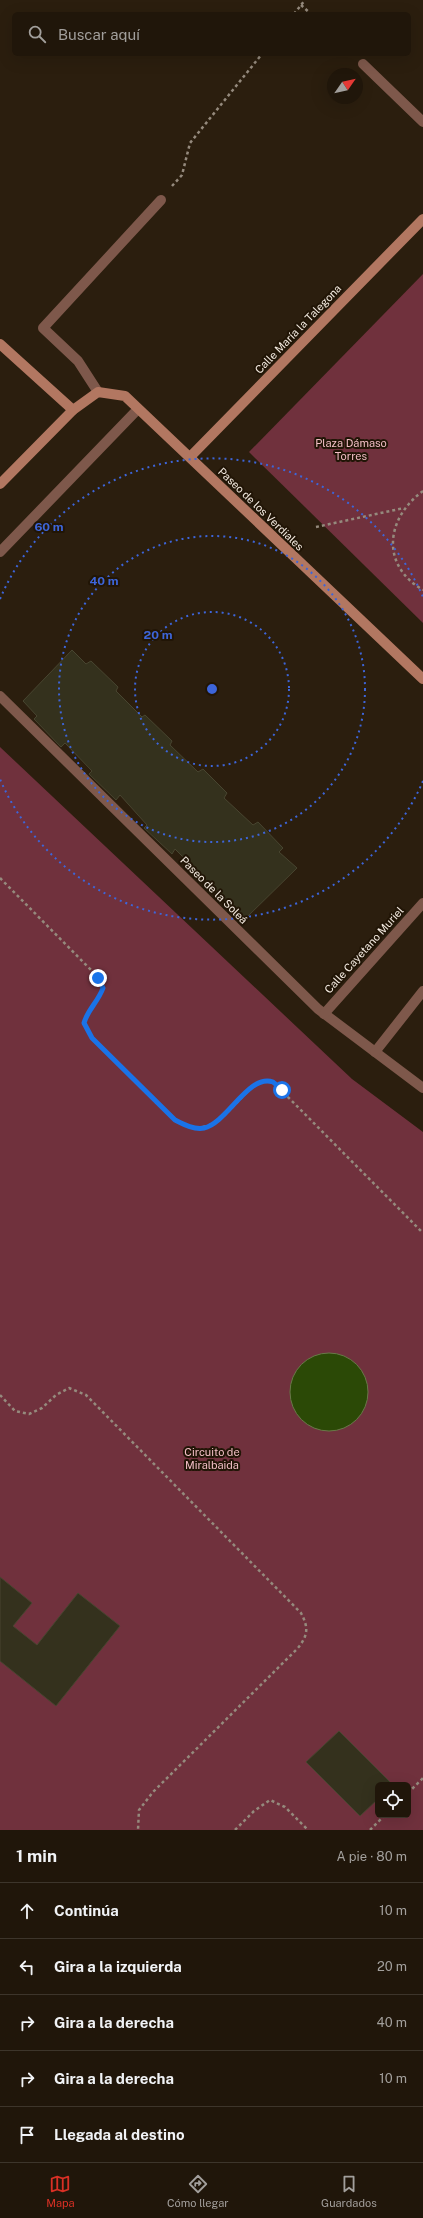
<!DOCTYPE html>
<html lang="es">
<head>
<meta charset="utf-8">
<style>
  body { margin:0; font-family:"Public Sans",sans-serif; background:#281f13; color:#f1f3f6 }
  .controls { position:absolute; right:12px; bottom:12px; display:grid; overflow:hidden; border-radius:6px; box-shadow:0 4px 16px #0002 }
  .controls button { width:36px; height:36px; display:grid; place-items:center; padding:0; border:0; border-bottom:1px solid #3d352b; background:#20160a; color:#f1f3f6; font:20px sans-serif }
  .compass { position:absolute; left:327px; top:68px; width:36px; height:36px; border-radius:50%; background:#20160a; box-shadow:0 4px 16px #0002; rotate:56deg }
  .stop { position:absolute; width:12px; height:12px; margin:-9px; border:3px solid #1a73e8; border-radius:50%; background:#fff }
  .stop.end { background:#1a73e8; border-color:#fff; box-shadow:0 1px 4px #0008 }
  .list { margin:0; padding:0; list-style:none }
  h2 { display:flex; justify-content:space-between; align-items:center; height:52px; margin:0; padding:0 16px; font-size:17px }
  h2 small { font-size:13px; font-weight:400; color:#a29f9c }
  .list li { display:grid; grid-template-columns:26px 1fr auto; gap:12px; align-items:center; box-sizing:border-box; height:56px; padding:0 16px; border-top:1px solid #3d352b }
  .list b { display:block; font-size:15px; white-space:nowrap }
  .list em { font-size:13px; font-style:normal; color:#a29f9c }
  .icon { flex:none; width:22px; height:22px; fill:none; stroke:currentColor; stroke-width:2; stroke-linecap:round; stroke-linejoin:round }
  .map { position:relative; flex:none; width:423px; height:1830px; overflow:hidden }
  .search { position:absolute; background:#20160a; box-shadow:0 4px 16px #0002; left:12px; right:12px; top:12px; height:44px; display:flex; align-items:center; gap:10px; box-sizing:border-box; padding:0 14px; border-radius:6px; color:#a29f9c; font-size:15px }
  .sheet { height:332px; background:#20160a }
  nav { display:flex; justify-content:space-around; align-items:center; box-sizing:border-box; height:56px; border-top:1px solid #3d352b; background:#20160a; font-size:11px; color:#a29f9c }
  nav a { display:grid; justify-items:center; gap:2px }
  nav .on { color:#d93025 }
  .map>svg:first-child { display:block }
  .green { fill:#70313d; fill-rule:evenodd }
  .water { fill:#2b4906; stroke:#677947 }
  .building { fill:#34311d; stroke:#484530 }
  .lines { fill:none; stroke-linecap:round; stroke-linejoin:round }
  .path { stroke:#958a7d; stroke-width:2.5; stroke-dasharray:3 3; stroke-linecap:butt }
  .street { stroke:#7e584b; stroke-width:10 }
  .secondary { stroke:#b27761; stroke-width:10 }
  .route { stroke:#1a73e8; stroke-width:5 }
  .ring { fill:none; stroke:#3d65d9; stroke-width:2; stroke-dasharray:2 4 }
  .labels { text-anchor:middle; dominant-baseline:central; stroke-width:4; stroke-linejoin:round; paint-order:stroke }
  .street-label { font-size:11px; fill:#f3eae0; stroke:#211506 }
  .park-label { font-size:11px; fill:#f3bfc6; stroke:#211506 }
  .centre { fill:#3d65d9; stroke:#211506; stroke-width:2 }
  .ring-label { font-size:12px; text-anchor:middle; font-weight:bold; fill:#3d65d9; stroke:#211506; stroke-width:4; stroke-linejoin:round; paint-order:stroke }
</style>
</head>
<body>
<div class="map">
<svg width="423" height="1830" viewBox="0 0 423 1830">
  <rect width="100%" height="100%" fill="#2b1e0e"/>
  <!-- green -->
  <g class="green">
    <polygon points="423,274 423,623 249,452"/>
    <path d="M0,747L352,1079L423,1132V1830H0ZM378,1785H408V1815H378Z"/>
  </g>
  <!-- water -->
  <circle class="water" cx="329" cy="1392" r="39"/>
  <!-- building -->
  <g class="building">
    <polygon points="72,650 86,664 91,661 118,687 116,691 142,717 145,715 172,741 170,745 198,772 203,769 227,793 224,798 253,825 258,822 283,848 279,852 297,868 246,918 230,903 227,907 201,881 203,877 175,849 172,854 144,828 147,825 120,795 116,800 89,774 92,771 65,743 61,747 34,719 37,716 23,701"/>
    <polygon points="0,1577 32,1603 13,1626 37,1645 78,1593 120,1626 56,1706 0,1661"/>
    <polygon points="339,1731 393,1785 378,1785 378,1799 360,1816 306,1762"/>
  </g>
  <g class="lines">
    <!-- path -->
    <g class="path">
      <polyline points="301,5 311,14"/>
      <polyline points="294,14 305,0"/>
      <polyline points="172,186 182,175 190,143 262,54"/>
      <path d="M423,491C386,518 380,565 423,590"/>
      <polyline points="316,527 404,508"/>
      <path d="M0,878L99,978L103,988C98,1002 88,1009 84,1023L92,1038L175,1120C210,1139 222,1117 246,1093C250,1089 255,1083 260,1082C264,1081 269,1082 273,1082L423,1233"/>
      <path d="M0,1395L15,1411L29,1414L42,1408L56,1395L69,1388L86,1395L301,1613C309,1628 308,1636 297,1649L153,1792L139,1810L138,1830"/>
      <polyline points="408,1793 423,1778"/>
      <polyline points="235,1830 254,1811 270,1800 285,1807 308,1830"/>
      <polyline points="370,1830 385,1815"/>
    </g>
    <!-- street -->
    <g class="street">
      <polyline points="363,64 423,122"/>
      <polyline points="98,392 78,361 43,328 161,200"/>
      <polyline points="0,552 138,409"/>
      <polyline points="0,696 318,1009 423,1088"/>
      <polyline points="324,1014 423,903"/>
      <polyline points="375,1052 423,991"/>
    </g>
    <!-- secondary -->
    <g class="secondary">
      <polyline points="0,344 73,410"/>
      <polyline points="190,457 423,219"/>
      <polyline points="0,484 73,410 98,392 125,396 423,679"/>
    </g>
  </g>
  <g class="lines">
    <!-- route -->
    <path class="route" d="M98,978L103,988C98,1002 88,1009 84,1023L92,1038L175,1120C183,1124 194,1130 204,1128C227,1123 249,1073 273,1082C276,1084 279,1088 282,1090"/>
  </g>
  <!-- distance rings -->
  <g class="ring">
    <circle cx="212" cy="689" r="77"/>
    <circle cx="212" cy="689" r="153"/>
    <path d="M423 781A230 230 0 0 1 0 779M0 599A230 230 0 0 1 423 597"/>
  </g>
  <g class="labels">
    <!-- street labels -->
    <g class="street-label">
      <text transform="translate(298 329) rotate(-46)">Calle María la Talegona</text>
      <text transform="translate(261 509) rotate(44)">Paseo de los Verdiales</text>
      <text transform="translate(214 890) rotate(45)">Paseo de la Soleá</text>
      <text transform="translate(364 950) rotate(-48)">Calle Cayetano Muriel</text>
    </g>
    <!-- park labels -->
    <g class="park-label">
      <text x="351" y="443">Plaza Dámaso<tspan x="351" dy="13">Torres</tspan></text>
      <text x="212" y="1452">Circuito de<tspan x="212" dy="13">Miralbaida</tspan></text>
    </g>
  </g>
  <circle cx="212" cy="689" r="6" class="centre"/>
  <g class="ring-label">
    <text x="49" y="531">60 m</text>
    <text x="104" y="585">40 m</text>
    <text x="158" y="639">20 m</text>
  </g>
</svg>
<div class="controls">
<button><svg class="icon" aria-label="locate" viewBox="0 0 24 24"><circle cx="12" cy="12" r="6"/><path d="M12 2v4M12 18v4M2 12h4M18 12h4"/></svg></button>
</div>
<svg class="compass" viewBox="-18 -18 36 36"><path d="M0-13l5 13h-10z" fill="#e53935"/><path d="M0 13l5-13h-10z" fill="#a29f9c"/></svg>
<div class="stop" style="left:282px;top:1090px"></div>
<div class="stop end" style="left:98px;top:978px"></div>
<div class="search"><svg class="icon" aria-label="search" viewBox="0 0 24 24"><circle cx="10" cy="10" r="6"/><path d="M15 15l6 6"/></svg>Buscar aquí</div>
</div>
<section class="sheet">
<h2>1 min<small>A pie · 80 m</small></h2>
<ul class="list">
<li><svg class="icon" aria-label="ahead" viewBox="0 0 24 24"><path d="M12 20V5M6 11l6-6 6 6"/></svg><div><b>Continúa</b></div><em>10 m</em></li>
<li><svg class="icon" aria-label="left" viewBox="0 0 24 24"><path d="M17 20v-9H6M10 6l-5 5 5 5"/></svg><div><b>Gira a la izquierda</b></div><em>20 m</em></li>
<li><svg class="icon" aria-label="right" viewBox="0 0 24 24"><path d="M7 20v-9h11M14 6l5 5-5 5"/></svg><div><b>Gira a la derecha</b></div><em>40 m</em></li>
<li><svg class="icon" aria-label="right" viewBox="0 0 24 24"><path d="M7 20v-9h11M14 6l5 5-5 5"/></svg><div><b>Gira a la derecha</b></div><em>10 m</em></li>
<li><svg class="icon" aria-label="arrive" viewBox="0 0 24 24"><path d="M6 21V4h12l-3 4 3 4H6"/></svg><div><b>Llegada al destino</b></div></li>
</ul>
</section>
<nav>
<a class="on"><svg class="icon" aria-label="map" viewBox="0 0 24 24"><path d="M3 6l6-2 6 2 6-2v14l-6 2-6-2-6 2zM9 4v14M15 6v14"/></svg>Mapa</a>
<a><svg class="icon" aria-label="directions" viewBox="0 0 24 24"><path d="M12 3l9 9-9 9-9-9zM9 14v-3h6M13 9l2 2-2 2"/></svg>Cómo llegar</a>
<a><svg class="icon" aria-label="saved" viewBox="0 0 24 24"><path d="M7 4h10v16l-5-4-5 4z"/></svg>Guardados</a>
</nav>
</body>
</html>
